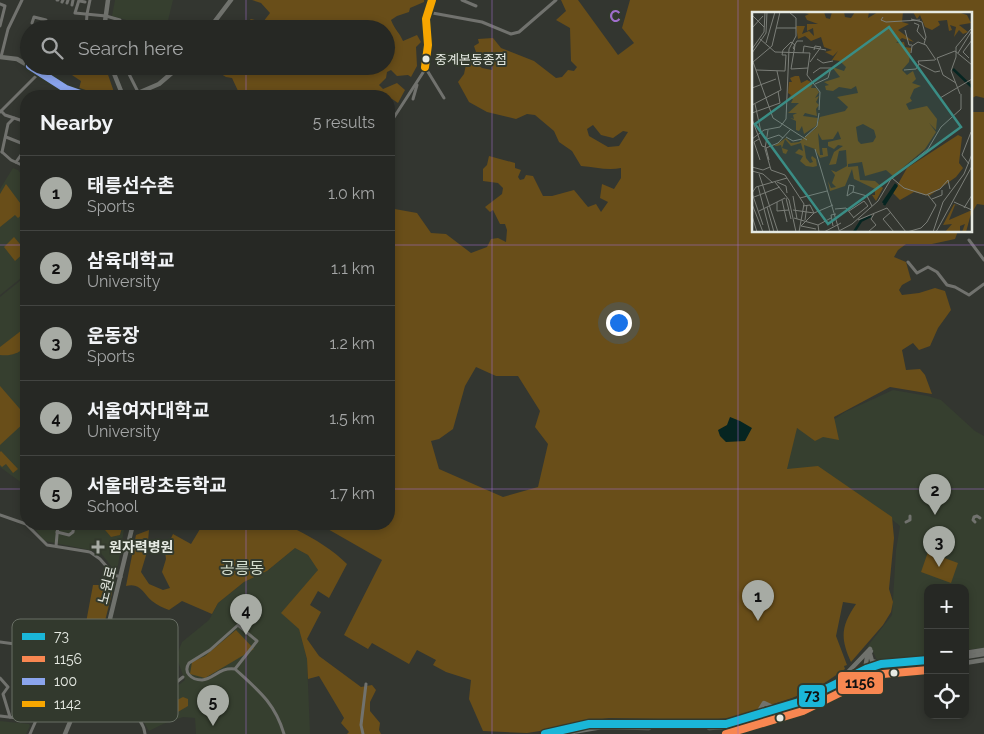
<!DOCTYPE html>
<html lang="en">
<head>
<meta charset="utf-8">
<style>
  body { margin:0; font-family:Raleway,"Noto Sans KR",sans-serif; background:#323431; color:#f1f3f6 }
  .controls { position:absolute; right:15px; bottom:15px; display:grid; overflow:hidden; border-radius:10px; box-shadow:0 2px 8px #0003 }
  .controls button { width:45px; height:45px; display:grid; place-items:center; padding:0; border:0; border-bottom:1px solid #424441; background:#262824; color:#f1f3f6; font:25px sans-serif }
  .you { position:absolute; left:618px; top:322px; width:18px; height:18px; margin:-12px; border:4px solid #fff; border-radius:50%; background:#1a73e8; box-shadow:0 0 0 8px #1a73e833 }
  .badge { display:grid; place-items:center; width:32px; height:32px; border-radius:50%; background:#a7aba4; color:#111; font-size:16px; font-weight:700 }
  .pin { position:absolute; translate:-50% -41px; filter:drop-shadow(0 1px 2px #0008) }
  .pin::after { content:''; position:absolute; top:26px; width:18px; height:15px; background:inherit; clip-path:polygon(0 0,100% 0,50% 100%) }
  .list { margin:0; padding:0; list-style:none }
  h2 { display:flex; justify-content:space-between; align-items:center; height:65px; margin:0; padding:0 20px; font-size:21px }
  h2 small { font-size:16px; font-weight:400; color:#a4a6a6 }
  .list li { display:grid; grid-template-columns:32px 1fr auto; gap:15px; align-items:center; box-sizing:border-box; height:75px; padding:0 20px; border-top:1px solid #424441 }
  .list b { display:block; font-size:19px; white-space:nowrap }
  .list p { margin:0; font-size:16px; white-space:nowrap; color:#a4a6a6 }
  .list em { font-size:16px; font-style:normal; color:#a4a6a6 }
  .icon { flex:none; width:28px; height:28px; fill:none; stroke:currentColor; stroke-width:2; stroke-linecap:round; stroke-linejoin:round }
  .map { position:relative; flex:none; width:984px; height:734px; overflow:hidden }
  .search { position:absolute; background:#262824; box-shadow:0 2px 8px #0003; left:20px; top:20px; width:375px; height:55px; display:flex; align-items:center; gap:12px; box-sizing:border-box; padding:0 18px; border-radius:28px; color:#a4a6a6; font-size:19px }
  .panel { position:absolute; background:#262824; box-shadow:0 2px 8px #0003; left:20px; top:90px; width:375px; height:440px; border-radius:20px }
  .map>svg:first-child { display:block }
  .built { fill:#363f2f }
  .green { fill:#694e19; fill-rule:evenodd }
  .water { fill:#062521 }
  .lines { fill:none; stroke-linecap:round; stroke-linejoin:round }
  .minor { stroke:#71726e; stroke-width:3 }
  .major { stroke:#70726d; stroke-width:4.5 }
  .bus-1-casing { stroke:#32392d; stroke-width:11 }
  .bus-2-casing { stroke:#32392d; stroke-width:11 }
  .bus-3-casing { stroke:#32392d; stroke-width:11 }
  .bus-4-casing { stroke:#32392d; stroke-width:11 }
  .bus-1 { stroke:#1ab6d8; stroke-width:8 }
  .bus-2 { stroke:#f88751; stroke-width:8 }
  .bus-3 { stroke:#8ba5ed; stroke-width:8 }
  .bus-4 { stroke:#f7a600; stroke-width:8 }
  .grid { fill:none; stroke:#a06ecc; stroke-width:1; stroke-opacity:0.55 }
  .bus-dot { fill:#e6eae3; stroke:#32392d; stroke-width:2 }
  .poi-dot { fill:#a7aba4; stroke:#32392d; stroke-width:2 }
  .labels { text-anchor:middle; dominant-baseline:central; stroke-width:4; stroke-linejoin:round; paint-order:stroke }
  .bus-label { font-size:13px; fill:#e6eae3; stroke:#32392d; text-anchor:start }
  .poi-label { font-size:14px; font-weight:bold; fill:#e6eae3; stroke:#32392d; text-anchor:start }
  .street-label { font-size:14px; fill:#e6eae3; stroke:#32392d }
  .quarter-label { font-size:16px; fill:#d5decf; stroke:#32392d }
  .inset-river { fill:none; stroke:#062521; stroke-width:2.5 }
  .inset-road { fill:none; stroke:#7b7e78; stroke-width:1 }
  .view { fill:#3a8d85; fill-opacity:0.15; stroke:#3a8d85; stroke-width:2.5 }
  .inset-edge { fill:none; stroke:#e6eae3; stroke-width:2.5 }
  .key { fill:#32392d; stroke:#686e64; stroke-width:1 }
  .key-label { font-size:14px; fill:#e6eae3 }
  .grid-label { font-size:16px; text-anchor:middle; font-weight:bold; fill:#a06ecc; stroke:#32392d; stroke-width:4; stroke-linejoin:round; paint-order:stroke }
  .line-badge { stroke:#32392d; stroke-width:2 }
  .pale-badge-label { font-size:14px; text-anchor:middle; font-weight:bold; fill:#111 }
</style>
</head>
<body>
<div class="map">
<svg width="984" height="734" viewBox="0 0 984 734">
  <rect width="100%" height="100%" fill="#333630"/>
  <!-- built -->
  <g class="built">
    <polygon points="115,0 173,0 166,29 158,29 112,16"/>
    <polygon points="13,168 18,170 26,179 26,267 24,269 26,274 0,295 0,189"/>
    <polygon points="26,276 26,486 0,467 0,297"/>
    <polygon points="893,390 928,396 941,400 975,431 984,436 984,648 965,650 965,588 928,588 928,655 877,660 873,652 867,647 892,615 896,550 900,526 873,504 840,485 734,472 712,433 730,410 814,433 845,412"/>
    <polygon points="35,524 101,524 111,537 120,535 123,524 125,524 118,565 115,571 100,552 44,541 33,526"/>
    <polygon points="295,548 308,555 318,569 299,629 307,659 310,734 196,734 195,718 183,717 163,724 149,731 141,717 141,714 185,680 176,657 182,642 209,620 218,603 244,582 267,571"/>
    <polygon points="0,721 29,724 30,726 26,734 0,734"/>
  </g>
  <!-- green -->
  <g class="green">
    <path d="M252,0H424V2L410,8L409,12L397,16L391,20C395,30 399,32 403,41L417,35L421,42L416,47L417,66L411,77L408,75L397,76L391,70L387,72L386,78L379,85L383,89L397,83L405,90L398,103L392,99L389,103V96H239V93L232,78L226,77L218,72L220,68L219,66H386V29H248L246,23L251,19L263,22L270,13L261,3Z"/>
    <path d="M561,0H578L618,55L634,43L622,28L630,0H984V98L976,96L970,99V14H753V231H958L955,239L932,244H906L898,250L894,257L906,262L911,280L902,285L899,290L902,295L919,293L935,288L945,291L951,310L938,328L930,346L919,350L913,343L902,350L906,370L920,369L925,375L932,394L890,387L834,417L839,440L823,437L815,441L797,428L787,469L818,466L892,517L894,538L889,589L893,602L891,612L883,625L851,662C840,638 841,626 856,604L843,602L836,636L847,665L844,666L845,669L820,686L792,698L731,718L705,720L609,718L562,725L540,731L527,733L483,731L469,699L471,680L446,672L433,665L436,660L417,650L409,664L372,643L368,649L344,635L382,560L319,524H389V208L417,213L431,233L446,234L471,253L487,247L491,239L498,238L506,242L507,230L505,224H500L493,210L490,212L485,207L502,194L503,188L498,183L483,181V169L487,165L489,156L515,163V168L521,170L518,177L520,180L524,179L526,175L533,176L543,196H552L574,190L588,207L596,204L601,212L608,202L600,198L602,184L614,189L621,178V168C608,171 595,167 581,166L572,151L559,142L554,131L535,115L527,114L516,119L487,112L469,102L458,82L464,74L467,60H472L482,68L492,70L493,65L477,55L474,46L479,43L478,39L493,38L501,48L534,61L556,78L562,77L568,70L574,71L577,67L571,61L570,28L556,20L566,11ZM593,125L601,135L613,138L623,131L628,132L619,146L608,147L589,136L587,129ZM476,367L496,376H518L540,411L535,427L548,444L538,487L503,497L439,469L431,441L439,439L453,429L465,386Z"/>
    <polygon points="78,66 105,66 115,95 97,94 79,89 81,81 72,75"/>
    <polygon points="970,112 984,112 984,205 977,204 970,216"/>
    <polygon points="6,184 26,211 18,218 15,215 0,227 0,194"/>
    <polygon points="14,237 26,251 15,261 4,247"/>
    <path d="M26,327V347C17,354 11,356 0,355V347Z"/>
    <polygon points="0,386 26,416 26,421 0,445"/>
    <polygon points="1,451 18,469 13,473 6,464 2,467 0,465 0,452"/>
    <polygon points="100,524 123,524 120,535 111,537"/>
    <path d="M203,524H287L291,526L295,524L297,530C315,539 333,550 347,564L329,598L318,591L310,605L321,612L307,639L319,656L361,687L372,685L376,690L370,702V711L380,723L379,730L381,734H347L349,732L341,723L344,718L319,676L308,679L307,659L299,629L281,613L318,570L308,555L295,548L267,571L244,582L218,603L212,614L182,601L169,610C163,608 157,605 152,601C143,593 140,582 126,586L136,535L149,530L147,552L141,572L149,584L163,590L170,588L162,572L166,559L165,551L173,534L191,544Z"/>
    <polygon points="928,552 958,563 951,583 921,572"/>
    <polygon points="93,585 114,585 104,625 91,662 68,650 78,630 85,628"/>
    <polygon points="236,630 254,649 205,678 190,674 192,662 205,656"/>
    <polygon points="183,697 188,699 188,706 171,716 166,715 163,710 165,706"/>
  </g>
  <!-- water -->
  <polygon class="water" points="730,417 740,421 752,428 745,441 726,442 720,436 718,430 727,425"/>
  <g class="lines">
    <!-- minor -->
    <g class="minor">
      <polyline points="57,0 58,0"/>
      <polyline points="79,0 75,13 106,16 120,20 120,29"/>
      <polyline points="462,0 476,6"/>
      <polyline points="80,1 85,2"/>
      <polyline points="62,2 63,0"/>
      <polyline points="67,3 68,0"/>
      <polyline points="0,4 5,6 0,26"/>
      <polyline points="72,5 73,0"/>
      <polyline points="427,12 482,22 511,34 519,32 556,0"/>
      <polyline points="32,23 34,17 46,20"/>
      <polyline points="45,26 54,29"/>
      <polyline points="72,29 72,27"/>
      <polyline points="86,29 87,14 90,0"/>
      <polyline points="26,40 29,34"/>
      <polyline points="23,48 29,50"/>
      <polyline points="1,57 8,29 22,0"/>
      <polyline points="125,66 139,94"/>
      <polyline points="425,67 444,98"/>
      <polyline points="413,99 417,85"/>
      <polyline points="1,111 5,115 26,122"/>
      <polyline points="0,112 40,72"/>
      <polyline points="389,125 424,71 428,45 426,19 432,0"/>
      <polyline points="6,137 26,145"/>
      <polyline points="2,152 8,124 14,118"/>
      <polyline points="2,152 11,160 26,167"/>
      <polyline points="16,162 26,148"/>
      <polyline points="969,240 984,260"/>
      <polyline points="908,262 917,273 928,267 937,272 947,285 955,287 969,295 984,284"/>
      <polyline points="0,515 26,524 47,545 90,552 100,559 114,575 121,577"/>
      <polyline points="906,522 910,520 910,516"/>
      <polyline points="975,522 973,520 974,517 977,516 980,518"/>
      <polyline points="57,532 69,535 73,532 74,524"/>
      <polyline points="56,546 58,524"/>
      <polyline points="108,627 136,639"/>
      <polyline points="0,642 59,650 93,667"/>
      <path d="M235,669L257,641L238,625L210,650L189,663C183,672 191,680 202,680C214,679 219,667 235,669C258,690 275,703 284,734"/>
      <polyline points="0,678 8,687 3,694 10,717"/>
      <path d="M84,689C105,699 142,707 145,734"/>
      <polyline points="136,714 183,677"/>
      <polyline points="0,716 35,720"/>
      <polyline points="30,734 45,700 72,716"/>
      <polyline points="363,734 361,725 366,684"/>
    </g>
    <!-- major -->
    <g class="major">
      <polyline points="104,29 108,0"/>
      <polyline points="209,29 231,0"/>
      <polyline points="0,57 17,59 29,66"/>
      <polyline points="30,66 66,89 86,96"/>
      <polyline points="111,66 123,96"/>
      <polyline points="131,96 159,84 180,66"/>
      <polyline points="965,653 984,650"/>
      <polyline points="870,654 872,661 881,664"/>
      <polyline points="965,657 984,654"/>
      <polyline points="965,663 984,660"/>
      <polyline points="865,670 867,657 871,651"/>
      <polyline points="838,679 849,671 870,649"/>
      <polyline points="756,716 764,703 777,709"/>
      <path d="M709,728C743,727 790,713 820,697C835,689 850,678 867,673C887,666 907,664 928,664"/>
      <polyline points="65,734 93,667 108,627 133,524"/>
      <polyline points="545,734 589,724 706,725 726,724 799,702 866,669 881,664 928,660"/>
      <polyline points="561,734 602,727 649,728"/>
    </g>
    <!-- bus-1 casing -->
    <g class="bus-1-casing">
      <polyline id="bus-1" points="545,734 589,724 726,724 799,702 866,669 881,664 928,660"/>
    </g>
    <!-- bus-2 casing -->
    <g class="bus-2-casing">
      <polyline id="bus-2" points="726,734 803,711 870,678 883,674 928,670"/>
    </g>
    <!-- bus-3 casing -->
    <g class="bus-3-casing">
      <polyline id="bus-3" points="30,66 66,89 86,96"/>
    </g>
    <!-- bus-4 casing -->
    <g class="bus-4-casing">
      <polyline id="bus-4" points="425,67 428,45 426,19 432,0"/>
    </g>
    <!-- bus-1 -->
    <use href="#bus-1" class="bus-1"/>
    <!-- bus-2 -->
    <use href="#bus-2" class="bus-2"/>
    <!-- bus-3 -->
    <use href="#bus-3" class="bus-3"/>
    <!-- bus-4 -->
    <use href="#bus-4" class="bus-4"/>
  </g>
  <!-- grid -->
  <path class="grid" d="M246,0V29M492,0V734M738,0V734M246,66V96M0,245H26M389,245H984M0,489H26M389,489H984M246,524V734"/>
  <!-- markers -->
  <g class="bus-dot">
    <circle cx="426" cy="59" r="4.5"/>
    <circle cx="894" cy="673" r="4.5"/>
    <circle cx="780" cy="718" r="4.5"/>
  </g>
  <path class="poi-dot" d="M95.5 539.5h5v5h5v5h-5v5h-5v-5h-5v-5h5z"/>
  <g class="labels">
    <!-- bus labels -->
    <g class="bus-label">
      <text x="435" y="59">중계본동종점</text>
    </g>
    <!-- poi labels -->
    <g class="poi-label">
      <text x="109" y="547">원자력병원</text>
    </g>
    <!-- street labels -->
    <g class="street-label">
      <text transform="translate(107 585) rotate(-76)">노원로</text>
    </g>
    <!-- quarter labels -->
    <g class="quarter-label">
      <text x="242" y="568">공릉동</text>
    </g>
  </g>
  <!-- overview -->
  <g transform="translate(752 12)">
    <rect width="220" height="220" fill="#333630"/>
    <path d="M72,0L74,6L78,7L80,0H92L93,5L99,6L103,0H117L116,6L126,0H151L150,10L157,12L146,18L162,30L150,26L144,31L152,30L153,35L159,36L157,50L150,58L155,63L161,59L164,67L160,71L169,74L162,77L158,86L160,89L154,92L157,98L175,94L185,107L184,118L177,111L184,120L173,137L141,164L134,158L113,164L110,150L96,152V155L106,154L108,168L123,169L131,176L124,189L120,183H123V177L102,167L100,157L93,174L78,179L76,169L79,176L84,175L80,171L83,163L79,158L84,160L95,154L94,138L87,139L84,152L77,153L82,140L91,134L86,133L82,137L76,134V130L89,127L86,119L81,127L70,128L66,121L68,143H71L70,136H75L76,144L68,146L63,137L52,133L54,146L58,151L61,150L59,146L60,144L64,147L65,154L61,155L54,154L48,149L51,144L43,141L47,137L51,139L49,131L39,134L33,127L30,136L36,138L34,142L31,141L29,133L25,134H22L34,126L39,131L47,130L64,116L68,105L93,99L96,95L85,85L106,81L104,74L99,77L87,75L81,79L74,78L73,74L77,73L72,70L88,65L80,55L92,59L94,55L88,49L80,48L86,39L81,44L73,40L80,38L72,35L69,25L59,29L53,24L46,27L44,14H53L50,22L57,19L62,24L61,16L55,19V12H66L55,8L53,4L57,2L53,1ZM111,112L122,118L124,125L121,130L109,132L106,129L104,115ZM161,0H206L215,3L219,11L207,13L216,20L211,22L207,18L202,25L204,15L198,13L200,18L197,19L195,8L186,9L188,13L180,18L173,15L168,3L165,7ZM43,64H47L49,71L55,68L61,71L59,76H64L67,80L63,86L67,84L64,90L67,93L64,97L65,104L53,101L51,104L66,106L64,114L52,122L50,114L47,119L44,118V109L38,106L42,107L41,103L45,101H36L47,91H39L41,87H36L39,83L36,81L37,70H40L38,66ZM206,123L210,125L207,151L211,156L204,165L177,184L162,180L148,188L141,181L155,156ZM202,192L206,194L203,193L197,208L220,198L214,220H210L213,212L208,214V220H193L200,212L191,213Z" fill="#694e19" fill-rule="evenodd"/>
    <path class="inset-river" d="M201,57L220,75M131,191L144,172M132,193L145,173M102,220L109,209L119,204"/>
    <path class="inset-road" d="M0,3L12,15M131,5L129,8L134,10L168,8M159,7L170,10L174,25L172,32M162,11L167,13L165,19L173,28M0,16L11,4M24,16H44M153,18L157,33H160M8,27L23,40L58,41L55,63L68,80L67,98M14,31L23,0M0,37L12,20L13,0M43,38L41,36L45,29H51M0,41L14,21L15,0M51,41L52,34L74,38M159,41L160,34L166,30L174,33L184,48M206,41L219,20M204,45L199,59L208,82M204,45V35L219,17M217,46L211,40L220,28M0,47L21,106L55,128M65,47L71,51L81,49M1,50L20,34L28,0M58,50L69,35L63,34L62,38M167,52L166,49L183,48M39,57L56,56M4,58L33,59M152,58L164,57L167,52L183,60L188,59M25,59L29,78M33,59L34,43H30L31,38L39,30L43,33L39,57M61,61L68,56H79L76,66L63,72M204,71L191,63L185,46L203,39L220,53M0,76L24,67M188,86L220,67M3,92L9,120M0,93L29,78M0,101L28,91L26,79M0,107L10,134L13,135M16,118L13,137L19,158L33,163L52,192L47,220M34,125L41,129L50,127M53,125L65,114L67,101M0,127L12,118L28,115L34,107L37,37L44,24V6L37,0M7,127L2,130L8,148M15,127L27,123L31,126M63,137L87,218M17,148L14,136L26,131L39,117M217,152L210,143L219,120M0,155L11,158L18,155M0,159L11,162L21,171M7,162L26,220M140,166L152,176L174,183L188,177L196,168L198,177M23,170L37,188L44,220M25,170L34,174L35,181M6,174L18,220M101,180L95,184L97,173L102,174L101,180L115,184L120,194M0,181L4,175L35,166M0,181L11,213M41,184L45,207M2,185L28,175M34,186L39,207M48,186L75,179M180,187L190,183V178M30,188L35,210M25,190V199L37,198M202,190L220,198M0,192L11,220M51,194L58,193L62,201M15,195L22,220M212,196L220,183M83,197L94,196L102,206M41,198L62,201L81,193M7,199L33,186M97,199L112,189L116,194L101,206M139,200L131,207L142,220M0,204L5,220M42,206L66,213M53,208L55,193M106,208L135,196L154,220M49,214L62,201M49,214L64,217M81,214L79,203L84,202M67,220L66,213L79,206M72,220L89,211M85,220L100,212L126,189L139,167L176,137L189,115L209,97V82M116,220L124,213L119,207L122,202M155,220L169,216L175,210L184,193L176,183M181,220L191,190L212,162L220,142M184,220L220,154"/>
    <path class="view" d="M137,15L209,115L76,212L3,112Z"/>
    <rect width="220" height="220" class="inset-edge"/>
  </g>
  <!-- legend -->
  <rect x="12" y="619" width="166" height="103" rx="8" class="key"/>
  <rect x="22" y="633" width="23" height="7" fill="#1ab6d8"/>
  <rect x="22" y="656" width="23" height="6" fill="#f88751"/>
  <rect x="22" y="678" width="23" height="7" fill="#8ba5ed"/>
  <rect x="22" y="701" width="23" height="6" fill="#f7a600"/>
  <g class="key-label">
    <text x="54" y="641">73</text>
    <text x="54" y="664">1156</text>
    <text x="54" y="686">100</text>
    <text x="54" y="709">1142</text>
  </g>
  <g class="grid-label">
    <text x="615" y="22">C</text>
  </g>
  <g class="line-badge">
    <rect x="837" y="671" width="47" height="24" rx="5" fill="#f88751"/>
    <rect x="798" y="684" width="28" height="24" rx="5" fill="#1ab6d8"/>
  </g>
  <g class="pale-badge-label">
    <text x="860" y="688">1156</text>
    <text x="812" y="700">73</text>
  </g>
</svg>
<div class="controls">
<button>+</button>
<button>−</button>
<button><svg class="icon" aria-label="locate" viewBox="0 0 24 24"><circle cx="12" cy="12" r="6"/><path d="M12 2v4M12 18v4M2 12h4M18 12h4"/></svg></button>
</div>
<div class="you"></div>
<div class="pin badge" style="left:758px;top:621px">1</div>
<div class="pin badge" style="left:935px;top:515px">2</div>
<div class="pin badge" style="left:939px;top:567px">3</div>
<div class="pin badge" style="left:246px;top:635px">4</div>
<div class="pin badge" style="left:213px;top:726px">5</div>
<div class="search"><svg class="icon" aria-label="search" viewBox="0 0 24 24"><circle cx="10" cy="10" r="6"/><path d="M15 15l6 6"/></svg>Search here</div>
<section class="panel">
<h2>Nearby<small>5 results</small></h2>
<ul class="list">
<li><span class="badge">1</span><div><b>태릉선수촌</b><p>Sports</p></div><em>1.0 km</em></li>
<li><span class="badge">2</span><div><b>삼육대학교</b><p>University</p></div><em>1.1 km</em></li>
<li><span class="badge">3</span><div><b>운동장</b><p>Sports</p></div><em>1.2 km</em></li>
<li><span class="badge">4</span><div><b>서울여자대학교</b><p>University</p></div><em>1.5 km</em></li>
<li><span class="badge">5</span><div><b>서울태랑초등학교</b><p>School</p></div><em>1.7 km</em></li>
</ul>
</section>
</div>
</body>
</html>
